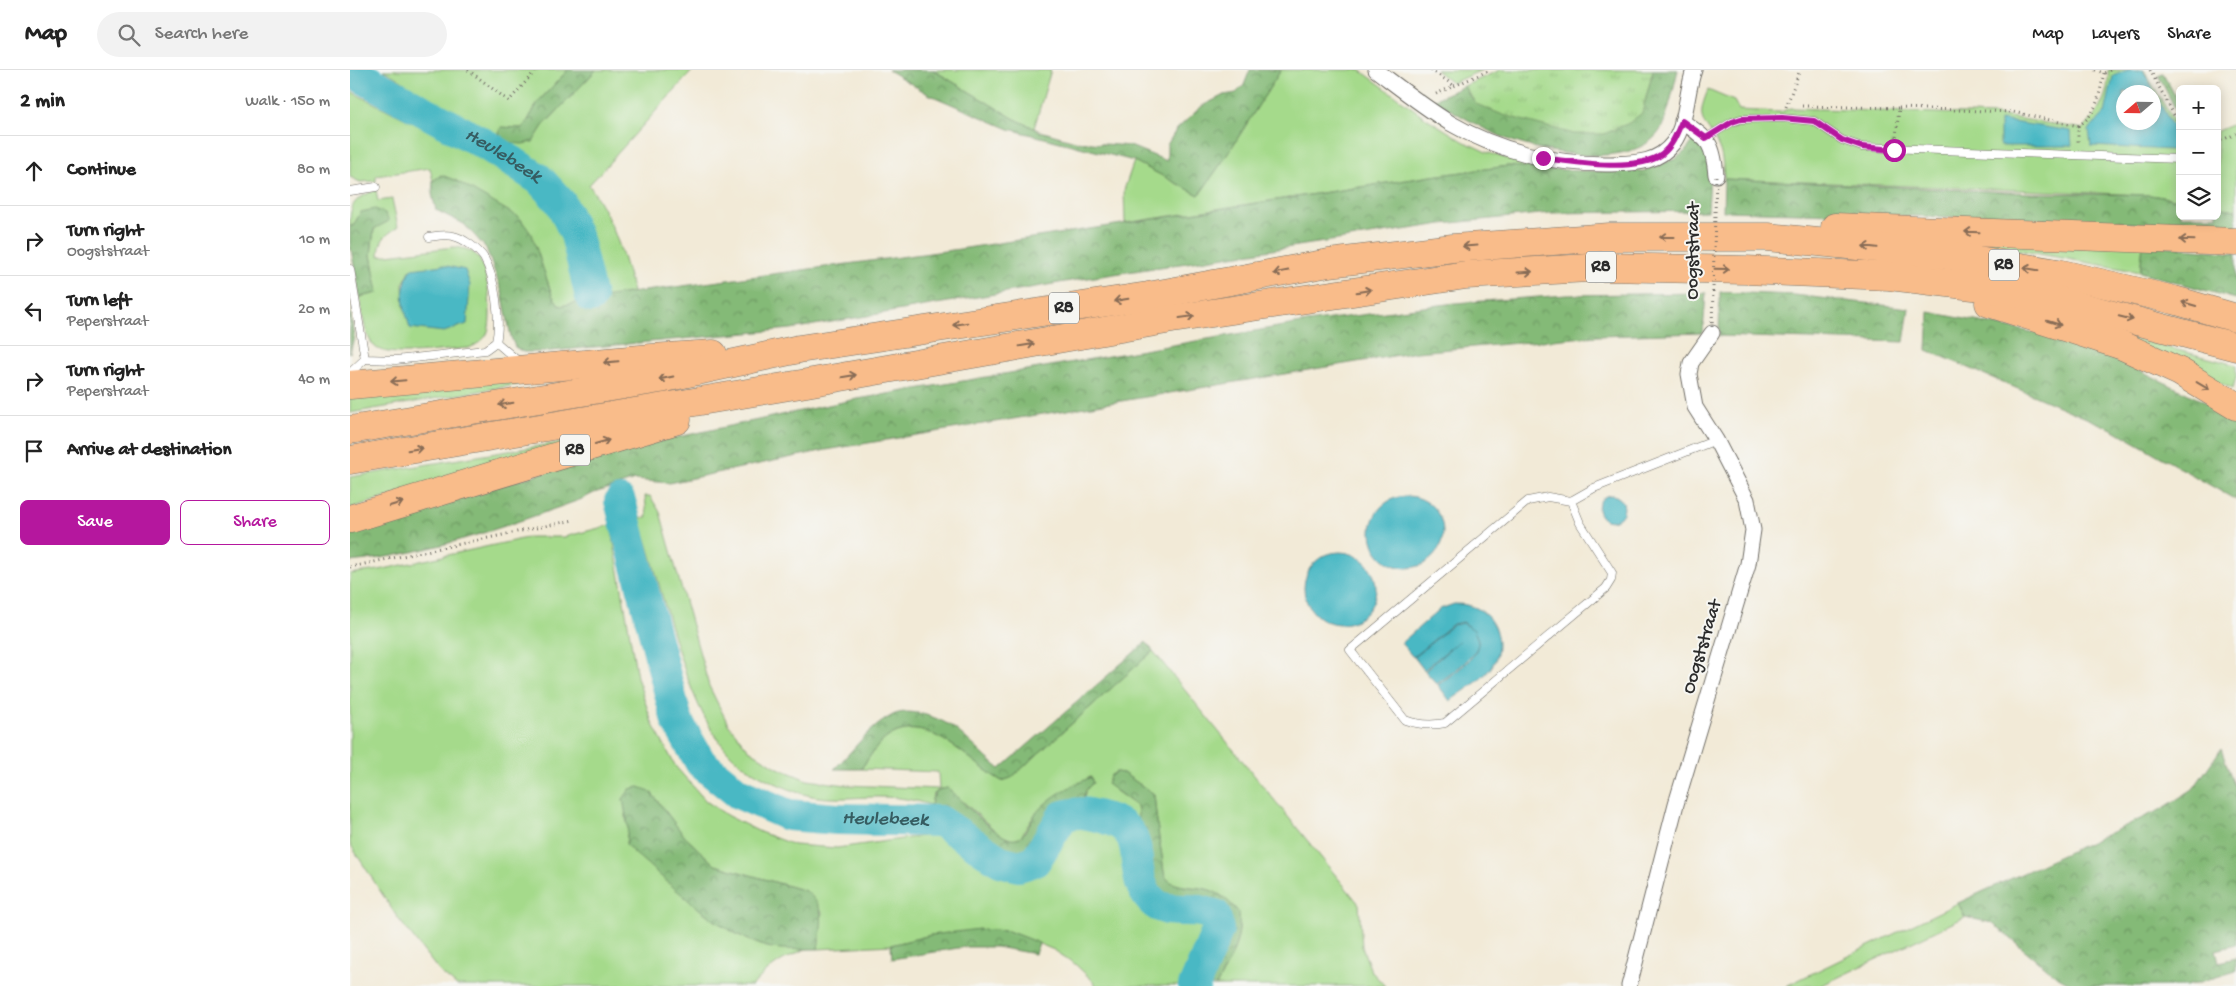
<!DOCTYPE html>
<html lang="en">
<head>
<meta charset="utf-8">
<style>
  body { margin:0; font-family:"Gochi Hand",sans-serif; background:#f2f2f2; color:#222 }
  .controls { position:absolute; right:15px; top:15px; display:grid; overflow:hidden; border-radius:8px; box-shadow:0 2px 12px #0003 }
  .controls button { width:45px; height:45px; display:grid; place-items:center; padding:0; border:0; border-bottom:1px solid #e0e0e0; background:#fff; color:#222; font:25px sans-serif }
  .compass { position:absolute; left:1766px; top:15px; width:45px; height:45px; border-radius:50%; background:#fff; box-shadow:0 2px 12px #0003; rotate:250deg }
  .stop { position:absolute; width:15px; height:15px; margin:-11px; border:4px solid #b5179e; border-radius:50%; background:#fff }
  .stop.end { background:#b5179e; border-color:#fff; box-shadow:0 1px 5px #0008 }
  .list { margin:0; padding:0; list-style:none }
  h2 { display:flex; justify-content:space-between; align-items:center; height:65px; margin:0; padding:0 20px; font-size:21px }
  h2 small { font-size:16px; font-weight:400; color:#767676 }
  .list li { display:grid; grid-template-columns:32px 1fr auto; gap:15px; align-items:center; box-sizing:border-box; height:70px; padding:0 20px; border-top:1px solid #e0e0e0 }
  .list b { display:block; font-size:19px; white-space:nowrap }
  .list p { margin:0; font-size:16px; white-space:nowrap; color:#767676 }
  .list em { font-size:16px; font-style:normal; color:#767676 }
  .actions { display:flex; gap:10px; padding:15px 20px }
  .actions a { flex:1; padding:11px 0; border:1px solid #b5179e; border-radius:8px; text-align:center; font-size:18px; color:#b5179e }
  .actions .main { background:#b5179e; color:#fff }
  .icon { flex:none; width:28px; height:28px; fill:none; stroke:currentColor; stroke-width:2; stroke-linecap:round; stroke-linejoin:round }
  .map { position:relative; flex:none; width:1886px; height:916px; overflow:hidden }
  header { display:flex; align-items:center; gap:30px; box-sizing:border-box; height:70px; padding:0 25px; background:#fff; border-bottom:1px solid #e0e0e0 }
  header strong { font-size:24px }
  nav { display:flex; gap:28px; margin-inline-start:auto; font-size:18px }
  .search { width:350px; height:45px; background:#f2f2f2; display:flex; align-items:center; gap:12px; box-sizing:border-box; padding:0 18px; border-radius:28px; color:#767676; font-size:19px }
  main { display:flex }
  aside { flex:1; background:#fff }
  .map>svg:first-child { display:block }
  .grass { fill:#a5da8b; stroke:#68825b; fill-rule:evenodd }
  .forest { fill:url(#forest-crowns); stroke:#587251 }
  .park { fill:url(#park-tufts); stroke:#68825b }
  .water { fill:#4ab8c4; stroke:#3a7278; fill-rule:evenodd }
  .lines { fill:none; stroke-linecap:round; stroke-linejoin:round }
  .river { stroke:#4ab8c4; stroke-width:32 }
  .service-casing { stroke:#716e67; stroke-width:9 }
  .minor-casing { stroke:#716e67; stroke-width:17 }
  .motorway-casing { stroke:#716e67; stroke-width:29 }
  .path { stroke:#716e67; stroke-width:3; stroke-dasharray:1 4; stroke-linecap:butt }
  .service { stroke:#fff; stroke-width:8 }
  .minor { stroke:#fff; stroke-width:15 }
  .motorway { stroke:#f9bc8a; stroke-width:28 }
  .path-bridge { stroke:#716e67; stroke-width:3; stroke-dasharray:1 4; stroke-linecap:butt }
  .oneway { stroke:#886c56 }
  .route { stroke:#b5179e; stroke-width:6 }
  .labels { text-anchor:middle; dominant-baseline:central; stroke-width:4; stroke-linejoin:round; paint-order:stroke }
  .shield { fill:#f6f6f2; stroke:#686867; stroke-width:1 }
  .shield-label { font-size:18px; font-weight:bold; fill:#2b2b2b }
  .street-label { font-size:19px; fill:#2b2b2b; stroke:#f6f6f2 }
  .water-label { font-size:20px; font-style:italic; fill:#365c61; stroke:#f6f6f2 }
</style>
</head>
<body>
<header>
<strong>Map</strong>
<div class="search"><svg class="icon" aria-label="search" viewBox="0 0 24 24"><circle cx="10" cy="10" r="6"/><path d="M15 15l6 6"/></svg>Search here</div>
<nav><a>Map</a><a>Layers</a><a>Share</a></nav>
</header>
<main>
<aside>
<h2>2 min<small>Walk · 150 m</small></h2>
<ul class="list">
<li><svg class="icon" aria-label="ahead" viewBox="0 0 24 24"><path d="M12 20V5M6 11l6-6 6 6"/></svg><div><b>Continue</b></div><em>80 m</em></li>
<li><svg class="icon" aria-label="right" viewBox="0 0 24 24"><path d="M7 20v-9h11M14 6l5 5-5 5"/></svg><div><b>Turn right</b><p>Oogststraat</p></div><em>10 m</em></li>
<li><svg class="icon" aria-label="left" viewBox="0 0 24 24"><path d="M17 20v-9H6M10 6l-5 5 5 5"/></svg><div><b>Turn left</b><p>Peperstraat</p></div><em>20 m</em></li>
<li><svg class="icon" aria-label="right" viewBox="0 0 24 24"><path d="M7 20v-9h11M14 6l5 5-5 5"/></svg><div><b>Turn right</b><p>Peperstraat</p></div><em>40 m</em></li>
<li><svg class="icon" aria-label="arrive" viewBox="0 0 24 24"><path d="M6 21V4h12l-3 4 3 4H6"/></svg><div><b>Arrive at destination</b></div></li>
</ul>
<div class="actions"><a class="main">Save</a><a>Share</a></div>
</aside>
<div class="map">
<svg width="1886" height="916" viewBox="0 0 1886 916">
  <defs>
    <pattern id="forest-crowns" width="20" height="18" patternUnits="userSpaceOnUse" patternTransform="scale(1.25)"><rect width="20" height="18" fill="#84ba77"/><path d="M2 6a3 3 0 1 1 6 0M12 15a3 3 0 1 1 6 0" fill="none" stroke="#6c9762"/></pattern>
    <pattern id="park-tufts" width="24" height="20" patternUnits="userSpaceOnUse" patternTransform="scale(1.25)"><rect width="24" height="20" fill="#a5da8b"/><path d="M3 7l-1-3M5 7V3M7 7l1-3M15 17l-1-3M17 17v-4M19 17l1-3" fill="none" stroke="#8ebb78"/></pattern>
  </defs>
  <rect width="100%" height="100%" fill="#f6f6f2"/>
  <filter id="ink" filterUnits="userSpaceOnUse"><feTurbulence type="fractalNoise" baseFrequency=".02" numOctaves="2"/><feDisplacementMap in="SourceGraphic" scale="10" xChannelSelector="R" yChannelSelector="G"/><feConvolveMatrix kernelMatrix="1 2 1 2 8 2 1 2 1" color-interpolation-filters="sRGB"/></filter>
  <filter id="wash" filterUnits="userSpaceOnUse"><feTurbulence type="fractalNoise" baseFrequency=".0096" numOctaves="4" result="noise"/><feDisplacementMap in="SourceGraphic" scale="20" xChannelSelector="R" yChannelSelector="G"/><feGaussianBlur stdDeviation="1.12" result="paint"/><feColorMatrix in="noise" values="0 0 0 0 0 0 0 0 0 0 0 0 0 0 0 0 0 1.4 0 .05"/><feComposite in="paint" operator="in"/></filter>
  <g filter="url(#wash)">
    <rect width="100%" height="100%" fill="#f2ead7"/>
    <!-- grass -->
    <g class="grass">
      <path d="M33,0H218L188,32L177,52L172,58H151L183,71L193,56L246,0H343L239,115C262,148 273,183 283,222L251,228C243,196 238,158 219,131C191,89 137,69 96,43C74,30 56,11 33,0Z"/>
      <polygon points="583,0 701,0 684,58 663,48"/>
      <polygon points="931,0 1010,0 1076,48 1113,71 1136,82 1186,98 1158,96 1082,106 775,153 774,120 784,91 849,125 875,88"/>
      <polygon points="1086,0 1132,0 1102,13"/>
      <path d="M1758,0H1794L1830,62V130L1800,125L1374,109C1373,99 1373,87 1369,78C1358,50 1343,56 1358,20L1384,31L1389,40L1430,42L1441,38L1647,45L1733,59C1749,44 1760,22 1758,0ZM1774,22H1804V52H1774Z"/>
      <polygon points="0,21 175,109 198,132 214,165 231,233 210,236 202,225 194,201 91,105 83,111 80,98 26,106 26,111 10,112 0,107"/>
      <polygon points="1886,53 1886,140 1867,137 1867,61"/>
      <path d="M26,120L28,131L42,129L48,157C34,166 30,169 29,186L104,177C112,178 120,179 126,185C138,195 144,250 137,264C133,271 126,275 119,278C99,279 36,290 24,276C13,263 13,243 10,227L28,223L21,185L24,159L39,150L11,142L3,156H0C0,133 4,129 26,120ZM61,199L54,238L53,214Z"/>
      <polygon points="1590,166 1793,174 1790,202"/>
      <polygon points="1742,258 1886,295 1886,308 1883,319"/>
      <polygon points="242,302 0,343 0,323"/>
      <polygon points="256,365 0,438 0,407"/>
      <path d="M295,426H300L310,442L359,616L378,654L399,680L428,698L457,710L497,715L589,719L588,702L511,699C519,688 528,672 541,665C580,643 621,694 652,711L661,708L803,581L1009,834L1012,877L1021,901L1035,916H866C879,891 892,872 889,843C882,834 873,825 862,821C850,815 822,820 815,806C813,800 813,792 812,786C808,766 806,745 804,724L773,703L766,702L760,706L766,721L787,736L789,744L787,757L749,740L716,734L733,729L736,720L743,713L740,707L685,744L670,768L662,770L650,765L598,718L583,724L581,735C570,732 559,729 548,728C516,724 484,733 453,724C431,717 396,701 380,684C332,635 313,514 289,448L297,447Z"/>
      <path d="M261,455L287,607L302,653L326,697L356,731L378,746L410,762L444,775L487,778L595,763C626,779 652,807 690,799C702,786 703,763 717,754C733,743 771,754 778,771C782,779 779,788 779,797C783,838 817,848 852,847L857,853L859,864L839,916H746L743,911L725,894L704,880L658,861L581,865L541,875L468,879L472,842L456,821L365,795L335,767L300,721L275,743L278,757L276,774C317,809 362,859 414,876C426,880 443,878 456,879C432,889 419,897 402,916H107L89,901L47,847L0,774V504L29,500L181,467H214Z"/>
      <polygon points="1608,833 1615,847 1470,916 1436,916"/>
    </g>
    <!-- forest -->
    <g class="forest">
      <polygon points="218,0 246,0 193,56 183,72 172,74 154,72 149,63 151,57 172,58 177,52 188,32"/>
      <polygon points="538,0 583,0 663,48 690,61 729,72 780,76 817,91 817,75 826,60 852,36 874,25 886,23 894,15 900,0 931,0 875,88 849,125 784,91 659,59 578,24"/>
      <path d="M1303,0H1328C1324,15 1317,51 1309,62C1281,101 1187,83 1150,66C1127,56 1105,42 1083,30L1114,16L1120,27L1292,43Z"/>
      <polygon points="1813,3 1830,35 1830,48 1808,5"/>
      <path d="M1347,70C1364,89 1359,117 1358,141L1200,143L1092,154L738,208L441,259L190,282H173L165,277L161,267L152,222L136,178L114,154L86,140L82,124L83,111L91,105L105,110L170,148L182,165L202,225L210,236L265,225L610,179L1082,106L1158,96L1232,101H1293L1325,89L1336,81L1343,71Z"/>
      <polygon points="1374,109 1680,123 1800,125 1830,130 1830,146 1867,146 1867,137 1886,140 1886,161 1754,151 1373,141"/>
      <polygon points="25,139 35,143 39,151 24,159 21,185 28,223 10,227 0,174 0,156 3,156 11,142"/>
      <polygon points="1793,174 1886,183 1886,229 1790,202"/>
      <polygon points="1370,222 1444,225 1559,238 1554,272 1369,266"/>
      <path d="M1356,223L1353,263L1247,266L1067,282L476,380L319,413L285,410L244,423L232,429C157,456 80,484 0,492V460L246,387L328,367L502,330L957,252L1105,233L1217,225Z"/>
      <polygon points="0,237 4,267 0,283"/>
      <polygon points="1579,242 1712,268 1791,301 1857,333 1886,351 1886,430 1762,359 1577,280"/>
      <path d="M796,572L803,581L661,708L652,711C621,694 580,643 541,665C528,672 519,688 511,699H484C502,682 520,656 543,645C559,637 587,647 601,656C618,668 633,686 650,699Z"/>
      <polygon points="1871,679 1886,720 1886,875 1866,880 1869,892 1886,888 1886,901 1837,916 1724,916 1705,905 1642,853 1615,847 1608,833 1812,739 1843,719"/>
      <path d="M766,702L773,703L804,724C806,745 808,766 812,786C813,792 813,800 815,806C823,820 850,815 862,821C873,825 882,834 889,843C892,872 879,891 866,916H852C859,901 883,858 871,844C864,836 845,836 835,835C824,835 811,833 802,825C790,813 788,775 787,758C787,750 789,744 787,736L757,714L760,706Z"/>
      <path d="M741,707L743,713L736,720L733,729L716,734L700,746L681,786C673,788 662,788 654,785C627,775 604,752 581,735C583,724 585,719 598,718C611,730 645,766 661,769C674,772 680,751 686,743C701,725 720,717 741,707Z"/>
      <path d="M289,717L300,721L335,767L365,795L456,821C478,839 471,854 468,879C453,879 428,881 414,876C363,859 323,815 283,782L276,774L278,757L273,729L280,719Z"/>
      <polygon points="629,859 658,861 689,873 685,884 646,877 614,877 542,889 541,875 581,865"/>
    </g>
    <!-- park -->
    <polygon class="park" points="1150,0 1303,0 1292,43 1279,53 1254,64 1224,64 1153,45 1126,34 1114,16"/>
    <!-- water -->
    <g class="water">
      <path d="M1778,0H1793L1822,56L1823,80L1741,76L1739,60L1755,43L1763,6ZM1774,22H1804V52H1774Z"/>
      <polygon points="1650,50 1721,61 1722,76 1650,76"/>
      <path d="M93,195L115,200L120,215L117,254L94,262L60,258C53,234 49,222 61,199Z"/>
      <circle cx="1261" cy="438" r="13"/>
      <circle cx="1057" cy="462" r="36"/>
      <circle cx="990" cy="518" r="36"/>
      <path d="M1104,534C1113,534 1122,535 1130,540C1149,553 1154,581 1140,599C1130,612 1113,621 1100,631L1088,615C1109,598 1150,577 1113,552L1103,554L1063,587L1051,573L1090,539Z"/>
      <path d="M1113,553L1124,560C1125,564 1128,568 1128,572C1129,586 1097,606 1087,614L1075,601L1109,571L1074,600L1064,587L1103,555Z"/>
    </g>
    <g class="lines">
      <!-- river -->
      <g class="river">
        <path id="s1" d="M0,1L138,76L189,109L211,133L226,165L241,227"/>
        <path id="s2" d="M270,431L327,651L351,693L388,723L438,745L487,749L590,751L650,791L669,796L685,791L713,746C730,741 737,743 754,748C805,761 773,801 802,831C814,844 834,838 850,841C855,842 860,844 865,845L868,859L844,916"/>
      </g>
    </g>
  </g>
  <g filter="url(#ink)">
    <g class="lines">
      <!-- service casing -->
      <g class="service-casing">
        <g id="service">
          <polyline points="1356,68 1382,52 1391,49 1432,48 1464,51 1492,70 1512,77 1830,89"/>
          <polyline points="0,121 26,117"/>
          <path d="M0,199L15,289L46,290L135,280L146,272C151,251 145,207 134,188C128,179 113,168 103,166C96,164 86,166 79,167"/>
          <polyline points="146,272 169,292"/>
          <polyline points="0,303 15,289"/>
          <path d="M1221,431L1230,453L1262,503L1261,510L1256,518L1095,653C1081,656 1069,655 1055,650L1000,580L1178,431L1198,427L1221,431L1244,418L1366,370"/>
        </g>
      </g>
      <!-- minor casing -->
      <g class="minor-casing">
        <g id="minor">
          <path d="M1026,0C1050,18 1074,37 1100,53C1148,81 1205,95 1261,94C1284,93 1307,94 1323,73C1337,54 1336,22 1344,0"/>
          <path d="M1332,51C1358,70 1363,71 1366,105"/>
          <polyline points="1279,916 1326,734 1398,494 1403,460 1397,430 1366,370 1345,337 1339,304 1341,293 1362,263"/>
        </g>
      </g>
      <!-- motorway casing -->
      <g class="motorway-casing">
        <g id="motorway">
          <polyline points="1485,157 1886,172"/>
          <polyline points="1639,233 1773,276 1830,302 1886,336"/>
          <polyline points="0,315 302,288 363,284"/>
          <polyline points="0,360 310,309 449,279 798,226 979,193 1103,178 1260,167 1418,167 1597,185 1708,203 1824,230 1886,248"/>
          <polyline points="0,390 451,314 822,249 1116,205 1256,197 1395,200 1539,206 1632,217 1702,229 1886,277"/>
          <polyline points="0,449 327,350"/>
        </g>
      </g>
      <!-- path -->
      <g class="path">
        <polyline points="118,0 159,31 186,0"/>
        <polyline points="1081,0 1103,15"/>
        <polyline points="1745,0 1754,3 1760,0"/>
        <polyline points="1800,0 1830,56"/>
        <polyline points="1086,24 1140,0"/>
        <polyline points="1452,36 1549,38 1546,67"/>
        <polyline points="1436,37 1450,0"/>
        <polyline points="1549,38 1663,42 1728,56 1728,75"/>
        <path d="M1728,56C1748,44 1749,24 1754,3"/>
        <polyline points="1867,72 1886,64"/>
        <polyline points="0,497 224,450"/>
      </g>
      <!-- service -->
      <use href="#service" class="service"/>
      <!-- minor -->
      <use href="#minor" class="minor"/>
      <!-- motorway -->
      <use href="#motorway" class="motorway"/>
      <!-- path-bridge -->
      <polyline class="path-bridge" points="1362,257 1366,106"/>
    </g>
    <!-- one-way arrows -->
    <defs><path id="oneway-shaft" d="M-6 0H5M1.5-3L5.5 0L1.5 3" fill="none" stroke-width="1.6" stroke-linecap="round" stroke-linejoin="round" transform="scale(1.25)"/></defs>
    <g class="oneway">
      <use href="#oneway-shaft" transform="translate(1622 162) rotate(-178)"/>
      <use href="#oneway-shaft" transform="translate(1317 167) rotate(180)"/>
      <use href="#oneway-shaft" transform="translate(1837 170) rotate(-178)"/>
      <use href="#oneway-shaft" transform="translate(1120 176) rotate(176)"/>
      <use href="#oneway-shaft" transform="translate(1520 177) rotate(-174)"/>
      <use href="#oneway-shaft" transform="translate(1372 199) rotate(1)"/>
      <use href="#oneway-shaft" transform="translate(1681 199) rotate(-171)"/>
      <use href="#oneway-shaft" transform="translate(931 202) rotate(169)"/>
      <use href="#oneway-shaft" transform="translate(1175 202) rotate(-3)"/>
      <use href="#oneway-shaft" transform="translate(1014 221) rotate(-9)"/>
      <use href="#oneway-shaft" transform="translate(771 230) rotate(171)"/>
      <use href="#oneway-shaft" transform="translate(1839 234) rotate(-164)"/>
      <use href="#oneway-shaft" transform="translate(837 247) rotate(-8)"/>
      <use href="#oneway-shaft" transform="translate(1776 248) rotate(14)"/>
      <use href="#oneway-shaft" transform="translate(1704 253) rotate(17)"/>
      <use href="#oneway-shaft" transform="translate(610 254) rotate(171)"/>
      <use href="#oneway-shaft" transform="translate(677 275) rotate(-10)"/>
      <use href="#oneway-shaft" transform="translate(261 292) rotate(175)"/>
      <use href="#oneway-shaft" transform="translate(499 306) rotate(-10)"/>
      <use href="#oneway-shaft" transform="translate(316 308) rotate(168)"/>
      <use href="#oneway-shaft" transform="translate(48 311) rotate(175)"/>
      <use href="#oneway-shaft" transform="translate(1853 316) rotate(31)"/>
      <use href="#oneway-shaft" transform="translate(156 334) rotate(171)"/>
      <use href="#oneway-shaft" transform="translate(252 372) rotate(-16)"/>
      <use href="#oneway-shaft" transform="translate(65 379) rotate(-9)"/>
      <use href="#oneway-shaft" transform="translate(46 434) rotate(-17)"/>
    </g>
  </g>
  <g class="lines" filter="url(#ink)">
    <!-- route -->
    <path class="route" d="M1193,88C1223,92 1287,103 1312,84C1323,75 1327,63 1332,51L1356,68L1382,52L1391,49L1432,48L1464,51L1492,70L1512,77L1544,80"/>
  </g>
  <g class="labels">
    <!-- shield labels -->
    <g class="shield">
      <rect x="1639" y="179.5" width="30" height="31" rx="4"/>
      <rect x="1236" y="181.5" width="30" height="31" rx="4"/>
      <rect x="699" y="222.5" width="30" height="31" rx="4"/>
      <rect x="210" y="364.5" width="30" height="31" rx="4"/>
    </g>
    <g class="shield-label">
      <text x="1654" y="195">R8</text>
      <text x="1251" y="197">R8</text>
      <text x="714" y="238">R8</text>
      <text x="225" y="380">R8</text>
    </g>
    <!-- street labels -->
    <g class="street-label">
      <text transform="translate(1344 181) rotate(-89)">Oogststraat</text>
      <text transform="translate(1353 577) rotate(-73)">Oogststraat</text>
    </g>
    <!-- water labels -->
    <g class="water-label">
      <text stroke="none"><textPath href="#s1" startOffset="175">Heulebeek</textPath></text>
      <text stroke="none"><textPath href="#s2" startOffset="475">Heulebeek</textPath></text>
    </g>
  </g>
</svg>
<div class="controls">
<button>+</button>
<button>−</button>
<button><svg class="icon" aria-label="layers" viewBox="0 0 24 24"><path d="M12 4l9 5-9 5-9-5zM3 14l9 5 9-5"/></svg></button>
</div>
<svg class="compass" viewBox="-18 -18 36 36"><path d="M0-13l5 13h-10z" fill="#e53935"/><path d="M0 13l5-13h-10z" fill="#767676"/></svg>
<div class="stop" style="left:1544px;top:80px"></div>
<div class="stop end" style="left:1193px;top:88px"></div>
</div>
</main>
</body>
</html>
